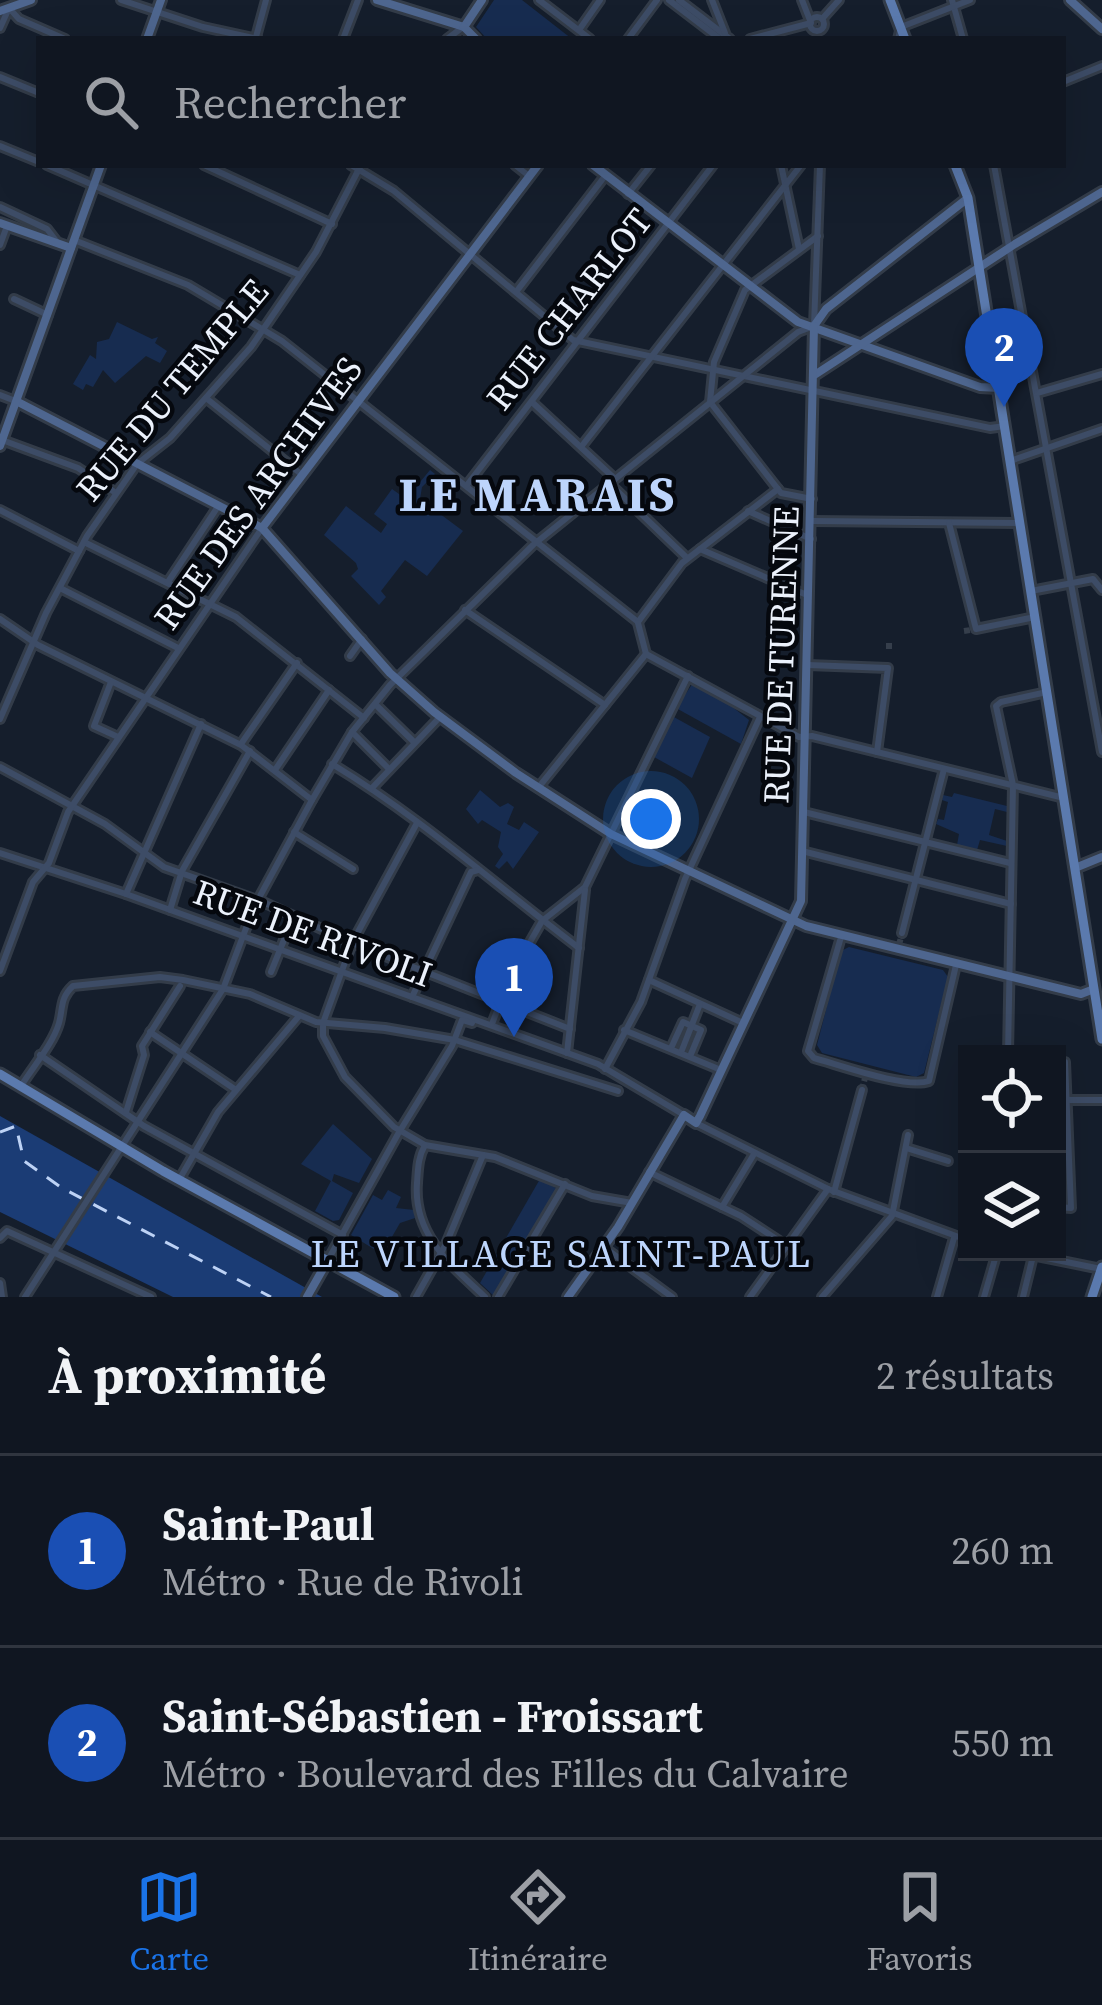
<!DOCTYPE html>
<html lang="fr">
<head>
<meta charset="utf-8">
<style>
  body { margin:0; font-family:"Source Serif 4",serif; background:#191f2a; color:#f1f3f6 }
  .controls { position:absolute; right:36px; bottom:36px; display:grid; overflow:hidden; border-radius:0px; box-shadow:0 12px 48px #0002 }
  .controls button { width:108px; height:108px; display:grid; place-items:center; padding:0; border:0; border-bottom:3px solid #30353f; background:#101621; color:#f1f3f6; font:60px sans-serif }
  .you { position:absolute; left:651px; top:819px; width:42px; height:42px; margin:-30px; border:9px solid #fff; border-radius:50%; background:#1a73e8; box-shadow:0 0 0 18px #1a73e833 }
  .badge { display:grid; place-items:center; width:78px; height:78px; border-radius:50%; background:#1a73e8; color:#fff; font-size:39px; font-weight:700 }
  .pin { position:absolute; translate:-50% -99px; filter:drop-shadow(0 3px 6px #0008) }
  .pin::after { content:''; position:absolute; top:63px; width:42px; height:36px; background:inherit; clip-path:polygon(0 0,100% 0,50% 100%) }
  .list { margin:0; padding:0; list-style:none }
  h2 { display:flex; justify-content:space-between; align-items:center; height:156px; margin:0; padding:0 48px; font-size:51px }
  h2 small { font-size:39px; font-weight:400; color:#9c9fa5 }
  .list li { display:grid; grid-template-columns:78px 1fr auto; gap:36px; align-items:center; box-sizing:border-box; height:192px; padding:0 48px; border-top:3px solid #30353f }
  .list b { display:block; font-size:45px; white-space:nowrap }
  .list p { margin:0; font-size:39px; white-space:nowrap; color:#9c9fa5 }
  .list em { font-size:39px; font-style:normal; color:#9c9fa5 }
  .icon { flex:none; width:66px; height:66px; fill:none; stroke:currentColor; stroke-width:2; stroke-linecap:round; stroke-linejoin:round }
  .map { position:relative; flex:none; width:1102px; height:1297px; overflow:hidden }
  .search { position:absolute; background:#101621; box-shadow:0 12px 48px #0002; left:36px; right:36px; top:36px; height:132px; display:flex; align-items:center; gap:30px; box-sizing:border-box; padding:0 42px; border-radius:0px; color:#9c9fa5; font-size:45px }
  .sheet { height:540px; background:#101621 }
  nav { display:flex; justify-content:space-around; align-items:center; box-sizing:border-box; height:168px; border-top:3px solid #30353f; background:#101621; font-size:33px; color:#9c9fa5 }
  nav a { display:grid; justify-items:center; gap:6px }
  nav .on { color:#1a73e8 }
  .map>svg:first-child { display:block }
  .green { fill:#172c50 }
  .water { fill:#1b3c75 }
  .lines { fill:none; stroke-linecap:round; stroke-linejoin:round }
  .ferry { stroke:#bdd2f5; stroke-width:3; stroke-dasharray:15 12; stroke-linecap:butt }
  .street-tunnel { stroke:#353e4b; stroke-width:6; stroke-dasharray:6 3; stroke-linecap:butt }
  .street-casing { stroke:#333c49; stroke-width:12 }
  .secondary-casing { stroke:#333c49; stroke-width:14 }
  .primary-casing { stroke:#333c49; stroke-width:15 }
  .street { stroke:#3d4c66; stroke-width:6 }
  .secondary { stroke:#4e668f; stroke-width:8 }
  .primary { stroke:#5b7aae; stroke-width:9 }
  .labels { text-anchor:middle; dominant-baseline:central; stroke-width:9; stroke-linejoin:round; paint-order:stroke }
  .street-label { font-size:36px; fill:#ebf1fb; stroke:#05080e }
  .neighbourhood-label { font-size:39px; letter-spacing:3px; fill:#bdd5fc; stroke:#05080e }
  .district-label { font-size:48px; font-weight:bold; letter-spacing:3px; fill:#bdd5fc; stroke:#05080e }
</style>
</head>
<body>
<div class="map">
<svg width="1102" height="1297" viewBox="0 0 1102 1297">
  <rect width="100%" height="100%" fill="#151e2c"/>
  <!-- green -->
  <g class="green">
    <polygon points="494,0 522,0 572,39 487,39 476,27"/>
    <polygon points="117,322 152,339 158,337 155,343 167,351 160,363 146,356 115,383 103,370 93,387 86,384 83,390 73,384 90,355 96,359 97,342 109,339"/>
    <polygon points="430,470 435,474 422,487 420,499 463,531 427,576 405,560 381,591 386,597 379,605 351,576 358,569 356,563 324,535 346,506 381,533 387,524 374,514 392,489 406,499"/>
    <polygon points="693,683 721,698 749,720 741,744 676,708"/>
    <polygon points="672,716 710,737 692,778 654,757"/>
    <polygon points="480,790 500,807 508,803 514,807 507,824 519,830 524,822 539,832 513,869 507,861 499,869 495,866 503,854 498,847 501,832 482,820 478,824 466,809"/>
    <polygon points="954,793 1007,806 1007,812 995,809 989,835 1007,841 1007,846 980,840 977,850 957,845 959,834 936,824 938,819 944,820 948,802 942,800 943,795 952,797"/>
    <polygon points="849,947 943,970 948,977 924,1073 916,1077 822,1053 817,1045 841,951"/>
    <polygon points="333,1124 372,1159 359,1183 334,1174 332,1181 353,1193 339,1220 333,1221 315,1211 331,1181 301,1164"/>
    <polygon points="540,1179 561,1191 495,1297 480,1283"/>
    <polygon points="388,1190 401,1197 396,1208 414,1210 415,1218 400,1223 382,1254 351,1235 373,1195 382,1200"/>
  </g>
  <!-- water -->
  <polygon class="water" points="0,1116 322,1297 173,1297 0,1212"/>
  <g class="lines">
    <!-- ferry -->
    <polyline class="ferry" points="0,1132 16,1126 24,1161 62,1188 271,1297"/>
    <!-- street-tunnel -->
    <g class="street-tunnel">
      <polyline points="964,631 971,630"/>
      <polyline points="889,643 889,652"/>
      <polyline points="899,945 902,933"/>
      <polyline points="862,1090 865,1078"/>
    </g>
    <!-- street casing -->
    <g class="street-casing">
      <g id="street">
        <polyline points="121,0 203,27 258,39"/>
        <polyline points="539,0 590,39"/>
        <polyline points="669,0 720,39"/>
        <polyline points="679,0 730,39"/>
        <polyline points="712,0 725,33"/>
        <polyline points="952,0 963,39"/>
        <circle cx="817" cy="24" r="7"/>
        <polyline points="822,19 839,0"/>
        <polyline points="0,28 9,8 19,19 65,39"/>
        <polyline points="579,30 600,0"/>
        <polyline points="256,37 266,0"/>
        <polyline points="343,39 358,0"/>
        <polyline points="447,39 463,27"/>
        <polyline points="628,39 657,0"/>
        <polyline points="750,39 811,23 802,0"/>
        <polyline points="898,39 901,27 970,0"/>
        <polyline points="0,77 39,93"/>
        <polyline points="1063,82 1102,66"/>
        <polyline points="0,146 39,162"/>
        <polyline points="47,165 300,275"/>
        <polyline points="204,165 332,224"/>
        <polyline points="351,165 394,191 573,340 990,428 1005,426"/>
        <polyline points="515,165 529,176"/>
        <polyline points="781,165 799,249"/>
        <polyline points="994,165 1102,752"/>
        <polyline points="628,194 651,165"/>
        <polyline points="0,207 47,229 57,242"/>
        <polyline points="74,240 188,285 282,341 638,622"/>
        <polyline points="0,245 7,226"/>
        <polyline points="516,292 605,176"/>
        <polyline points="14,299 48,315"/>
        <polyline points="1037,393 1102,374"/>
        <polyline points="0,395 18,402"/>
        <polyline points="206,398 301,474"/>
        <polyline points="533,403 614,478"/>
        <polyline points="2,440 78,468 116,493"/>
        <polyline points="581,447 801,165"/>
        <polyline points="1010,461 1102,429"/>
        <polyline points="609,483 687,558"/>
        <polyline points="467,485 713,165"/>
        <polyline points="812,499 781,493 710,402 714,362 745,290 818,236"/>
        <polyline points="0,510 79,551"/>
        <polyline points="748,511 811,539"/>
        <polyline points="812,521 1018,523"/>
        <polyline points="949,523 976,629 1035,617"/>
        <polyline points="84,542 236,617 364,718"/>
        <polyline points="700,549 807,595"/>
        <polyline points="168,582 219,505"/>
        <polyline points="60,588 178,648"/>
        <polyline points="1031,591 1093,579 1102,590"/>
        <polyline points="465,610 605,705"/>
        <polyline points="0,619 38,645 241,745 312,800"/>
        <polyline points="638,622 682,563 778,489"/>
        <polyline points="638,623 646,654"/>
        <polyline points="646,654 799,737 812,736 1064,798"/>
        <polyline points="350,656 362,639"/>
        <polyline points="808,665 888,668 877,752"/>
        <polyline points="111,682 94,726 118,737"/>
        <polyline points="375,704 414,742"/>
        <polyline points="0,719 46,613 87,536 137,464 170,438 251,347 316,252 361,165"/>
        <polyline points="352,732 388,768"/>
        <polyline points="241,744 297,663"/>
        <path d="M332,764C420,817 497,886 579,948"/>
        <polyline points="0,767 105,824 164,867 263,902 352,943 570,1029"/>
        <polyline points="275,770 329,690"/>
        <polyline points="372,788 440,717"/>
        <polyline points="538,788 646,654"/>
        <polyline points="804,812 1010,863"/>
        <polyline points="417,823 352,943 323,1023 323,1036 345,1077 394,1127 425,1145 495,1157 592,1196 632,1203"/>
        <polyline points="294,832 353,869"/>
        <polyline points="802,851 1011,904"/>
        <polyline points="0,853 126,894 598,1064 684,1115"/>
        <polyline points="126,894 201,724"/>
        <polyline points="170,910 182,871 250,751"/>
        <polyline points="902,933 944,769"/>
        <path d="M841,937L808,1051L814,1058C840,1065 906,1089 929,1081L956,965"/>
        <polyline points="0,971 33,882 49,863 68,812 262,528"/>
        <polyline points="271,972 286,935"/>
        <polyline points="649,980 743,1023"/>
        <polyline points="412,997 471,872 478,870"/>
        <polyline points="492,1024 510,977 542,921 585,887 688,676"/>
        <polyline points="624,1030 721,1070"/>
        <polyline points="150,1032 236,1090"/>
        <polyline points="672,1046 683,1022 701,1030 691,1054"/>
        <polyline points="682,1050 700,1004"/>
        <polyline points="567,1053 585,890"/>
        <polyline points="1008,1054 1013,785 996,706 1001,702 1047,692"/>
        <polyline points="40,1055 144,1126 343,1235"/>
        <polyline points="605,1069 641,1002 685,879 760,717"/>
        <path d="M21,1086C32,1068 53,1044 59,1023C63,1008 60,998 73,986L160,977L183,980L250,994L316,1022L385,1028L455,1040L618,1091"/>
        <polyline points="1067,1100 1102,1100"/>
        <polyline points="126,1112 144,1055 142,1046 180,986"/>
        <polyline points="696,1123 828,1189 967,1240"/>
        <path d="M425,1145C418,1157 418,1169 417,1183C413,1235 451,1265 485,1297"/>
        <polyline points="906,1148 948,1161"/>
        <polyline points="649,1172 741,1216 787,1246"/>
        <polyline points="179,1180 218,1112 299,1016"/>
        <polyline points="834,1192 862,1090"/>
        <polyline points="722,1207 754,1154"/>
        <polyline points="1057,1207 1071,1208 1065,1062"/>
        <polyline points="0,1238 7,1231 151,1297"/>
        <polyline points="605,1248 672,1297"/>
        <polyline points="1017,1252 1101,1269"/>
        <polyline points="328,1260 398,1134 452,1046 462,1020 472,1023"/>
        <polyline points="0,1283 2,1297"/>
        <polyline points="25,1297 223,989 254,907 312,800 352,732 390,685 533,545 798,332 814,326 820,165"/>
        <polyline points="416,1297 446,1244 483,1155"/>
        <polyline points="498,1297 565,1184"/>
        <polyline points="750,1297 828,1189"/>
        <polyline points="822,1297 892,1216 908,1135"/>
        <polyline points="937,1297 954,1238"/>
        <polyline points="984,1297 997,1252"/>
        <polyline points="1023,1297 1033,1256"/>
      </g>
    </g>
    <!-- secondary casing -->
    <g class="secondary-casing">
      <g id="secondary">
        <polyline points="377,0 464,27"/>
        <polyline points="1070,0 1102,29"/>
        <polyline points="0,11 31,0"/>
        <polyline points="464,27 482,0"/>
        <polyline points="464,27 476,39"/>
        <polyline points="147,39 161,0"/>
        <polyline points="593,165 798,322 980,387 999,388"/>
        <polyline points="0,223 71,248"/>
        <polyline points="814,326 826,309 968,198"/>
        <polyline points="816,374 1015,244 1102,192"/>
        <polyline points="18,402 262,528 390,673 434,712 516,773 611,834 806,926 1081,994 1094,989"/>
        <polyline points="0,446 101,165"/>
        <polyline points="262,528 538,165"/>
        <polyline points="1075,868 1102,857"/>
        <polyline points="307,1297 328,1260"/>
        <polyline points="568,1297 618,1227 684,1115 696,1123 700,1116 801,901 814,326"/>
      </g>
    </g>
    <!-- primary casing -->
    <g class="primary-casing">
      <g id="primary">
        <polyline points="890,0 905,39"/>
        <polyline points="955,165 968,198 1102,1039"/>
        <polyline points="0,1074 163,1171 394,1297"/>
        <polyline points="1092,1297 1102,1267"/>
      </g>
    </g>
    <!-- street -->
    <use href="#street" class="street"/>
    <!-- secondary -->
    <use href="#secondary" class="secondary"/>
    <!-- primary -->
    <use href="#primary" class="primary"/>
  </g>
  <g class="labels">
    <!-- street labels -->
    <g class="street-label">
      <text transform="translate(569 309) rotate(-52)">RUE CHARLOT</text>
      <text transform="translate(172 390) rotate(-50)">RUE DU TEMPLE</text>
      <text transform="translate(258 493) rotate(-54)">RUE DES ARCHIVES</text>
      <text transform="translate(781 655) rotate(-88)">RUE DE TURENNE</text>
      <text transform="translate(313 933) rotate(20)">RUE DE RIVOLI</text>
    </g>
    <!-- neighbourhood labels -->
    <g class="neighbourhood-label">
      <text x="562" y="1253">LE VILLAGE SAINT-PAUL</text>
    </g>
    <!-- district labels -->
    <g class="district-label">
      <text x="538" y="494">LE MARAIS</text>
    </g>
  </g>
</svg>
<div class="controls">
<button><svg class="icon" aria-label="locate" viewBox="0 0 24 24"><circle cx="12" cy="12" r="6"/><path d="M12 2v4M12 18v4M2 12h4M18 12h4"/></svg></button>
<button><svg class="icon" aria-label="layers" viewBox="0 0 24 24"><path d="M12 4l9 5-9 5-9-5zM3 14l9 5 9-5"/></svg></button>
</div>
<div class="you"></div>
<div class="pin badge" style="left:514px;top:1037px;background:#1a4fb4">1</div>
<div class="pin badge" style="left:1004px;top:407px;background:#1a4fb4">2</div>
<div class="search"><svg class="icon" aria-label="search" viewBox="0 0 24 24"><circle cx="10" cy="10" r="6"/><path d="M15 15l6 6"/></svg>Rechercher</div>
</div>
<section class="sheet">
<h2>À proximité<small>2 résultats</small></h2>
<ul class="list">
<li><span class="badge" style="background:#1a4fb4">1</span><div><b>Saint-Paul</b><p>Métro · Rue de Rivoli</p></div><em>260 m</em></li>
<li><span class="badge" style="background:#1a4fb4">2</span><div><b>Saint-Sébastien - Froissart</b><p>Métro · Boulevard des Filles du Calvaire</p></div><em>550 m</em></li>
</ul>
</section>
<nav>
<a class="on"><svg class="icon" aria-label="map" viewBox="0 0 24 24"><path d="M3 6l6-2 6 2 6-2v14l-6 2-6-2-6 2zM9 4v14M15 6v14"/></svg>Carte</a>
<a><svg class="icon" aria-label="directions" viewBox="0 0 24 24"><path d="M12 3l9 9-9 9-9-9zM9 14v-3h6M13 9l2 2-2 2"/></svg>Itinéraire</a>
<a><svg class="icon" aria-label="saved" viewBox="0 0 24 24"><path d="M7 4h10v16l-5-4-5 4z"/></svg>Favoris</a>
</nav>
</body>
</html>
